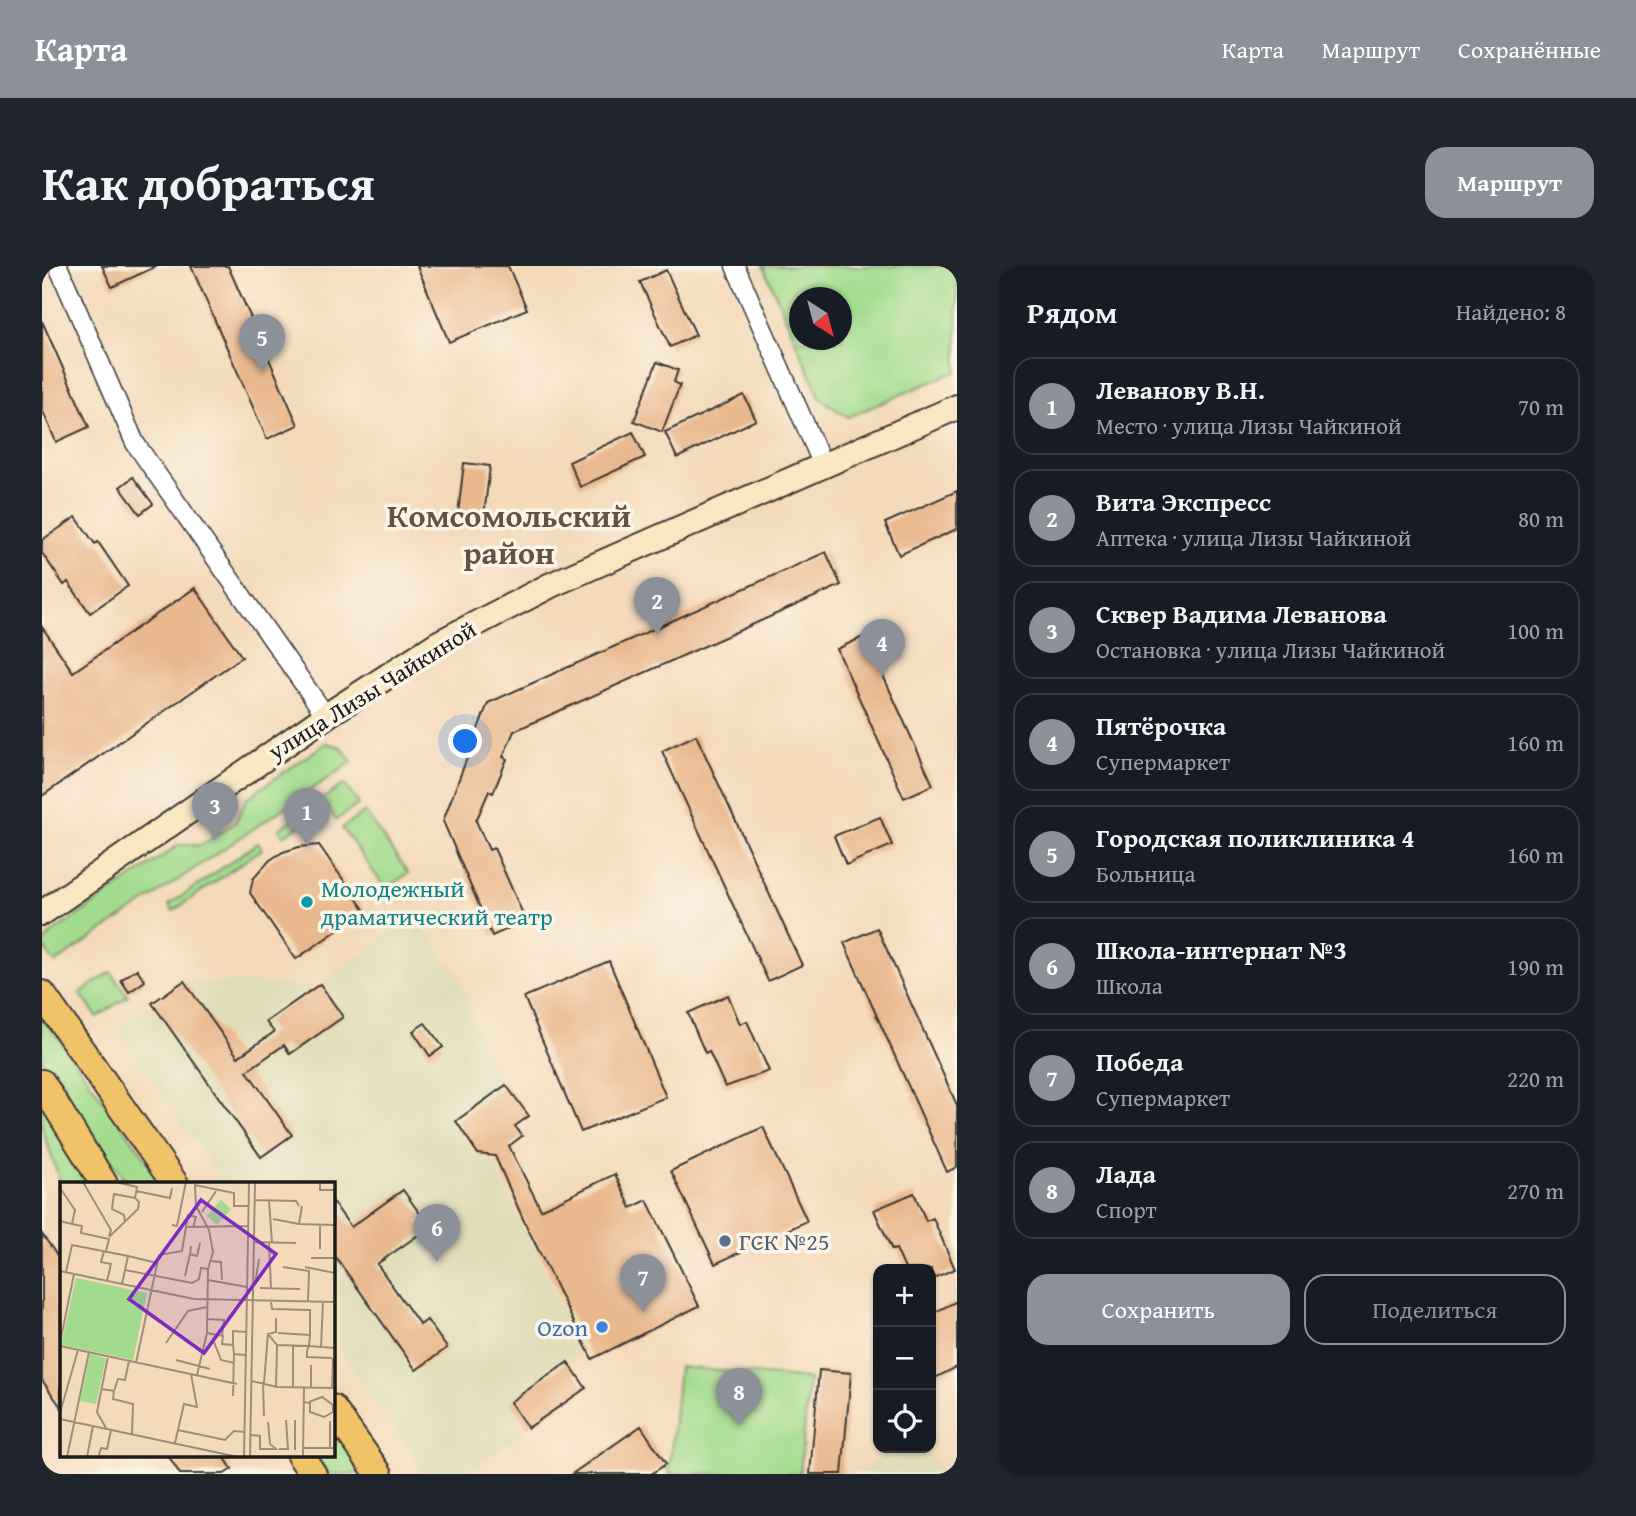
<!DOCTYPE html>
<html lang="ru">
<head>
<meta charset="utf-8">
<style>
  body { margin:0; font-family:"Gentium Book Plus",serif; background:#20242c; color:#f1f3f6 }
  .controls { position:absolute; right:21px; bottom:21px; display:grid; overflow:hidden; border-radius:14px; box-shadow:0 2px 5px #0004 }
  .controls button { width:63px; height:63px; display:grid; place-items:center; padding:0; border:0; border-bottom:2px solid #363941; background:#171b24; color:#f1f3f6; font:35px sans-serif }
  .compass { position:absolute; left:747px; top:21px; width:63px; height:63px; border-radius:50%; background:#171b24; box-shadow:0 2px 5px #0004; rotate:144deg }
  .you { position:absolute; left:424px; top:476px; width:24px; height:24px; margin:-18px; border:5px solid #fff; border-radius:50%; background:#1a73e8; box-shadow:0 0 0 10px #1a73e833 }
  .badge { display:grid; place-items:center; width:46px; height:46px; border-radius:50%; background:#8c9099; color:#fff; font-size:23px; font-weight:700 }
  .pin { position:absolute; translate:-50% -58px; filter:drop-shadow(0 2px 4px #0008) }
  .pin::after { content:''; position:absolute; top:37px; width:24px; height:21px; background:inherit; clip-path:polygon(0 0,100% 0,50% 100%) }
  .list { margin:0; padding:0; list-style:none }
  h2 { display:flex; justify-content:space-between; align-items:center; height:91px; margin:0; padding:0 28px; font-size:30px }
  h2 small { font-size:23px; font-weight:400; color:#9ea1a6 }
  .list li { display:grid; grid-template-columns:46px 1fr auto; gap:21px; align-items:center; box-sizing:border-box; height:98px; margin:0 14px 14px; padding:0 14px; border:2px solid #363941; border-radius:21px }
  .list b { display:block; font-size:26px; white-space:nowrap }
  .list p { margin:0; font-size:23px; white-space:nowrap; color:#9ea1a6 }
  .list em { font-size:23px; font-style:normal; color:#9ea1a6 }
  .actions { display:flex; gap:14px; padding:21px 28px }
  .actions a { flex:1; padding:16px 0; border:2px solid #8c9099; border-radius:21px; text-align:center; font-size:24px; color:#8c9099 }
  .actions .main { background:#8c9099; color:#fff }
  .icon { flex:none; width:38px; height:38px; fill:none; stroke:currentColor; stroke-width:2; stroke-linecap:round; stroke-linejoin:round }
  .map { position:relative; flex:none; width:915px; height:1208px; overflow:hidden; border-radius:21px }
  header { display:flex; align-items:center; gap:42px; box-sizing:border-box; height:98px; padding:0 35px; background:#8c9099; color:#fff }
  header strong { font-size:33px }
  nav { display:flex; gap:38px; margin-inline-start:auto; font-size:24px }
  .intro { display:flex; align-items:center; justify-content:space-between; box-sizing:border-box; height:168px; padding:0 42px }
  h1 { margin:0; font-size:49px }
  .button { padding:18px 32px; border-radius:21px; background:#8c9099; color:#fff; font-size:24px; font-weight:700 }
  main { display:flex; gap:42px; padding:0 42px }
  aside { flex:1; background:#171b24; border-radius:21px; box-shadow:0 2px 5px #0004 }
  .map>svg:first-child { display:block }
  .built { fill:#e1dcba }
  .green { fill:#a2db8d; stroke:#5f7c54; stroke-width:2; fill-rule:evenodd }
  .building { fill:#e9b88e }
  .lines { fill:none; stroke-linecap:round; stroke-linejoin:round }
  .minor-casing { stroke:#3c3834; stroke-width:21 }
  .secondary-casing { stroke:#3c3834; stroke-width:28 }
  .primary-casing { stroke:#3c3834; stroke-width:30 }
  .minor { stroke:#fff; stroke-width:18 }
  .secondary { stroke:#f9e7c3; stroke-width:24 }
  .primary { stroke:#f1c369; stroke-width:26 }
  .culture-dot { fill:#0f9aa8; stroke:#fcf5e5; stroke-width:2.5 }
  .service-dot { fill:#5c6f8a; stroke:#fcf5e5; stroke-width:2.5 }
  .shop-dot { fill:#3f7fe0; stroke:#fcf5e5; stroke-width:2.5 }
  .labels { text-anchor:middle; dominant-baseline:central; stroke-width:7; stroke-linejoin:round; paint-order:stroke }
  .street-label { font-size:24px; fill:#1c1c1c; stroke:#fcf5e5 }
  .culture-label { font-size:24px; fill:#0d838f; stroke:#fcf5e5; text-anchor:start }
  .service-label { font-size:24px; fill:#4e5e75; stroke:#fcf5e5; text-anchor:start }
  .shop-label { font-size:24px; fill:#366cbe; stroke:#fcf5e5; text-anchor:end }
  .district-label { font-size:32px; font-weight:bold; fill:#645344; stroke:#fcf5e5 }
  .inset-road { fill:none; stroke:#9d8e7b; stroke-width:2 }
  .view { fill:#7b2cbf; fill-opacity:0.15; stroke:#7b2cbf; stroke-width:3.5 }
  .inset-edge { fill:none; stroke:#1c1c1c; stroke-width:3.5 }
</style>
</head>
<body>
<header>
<strong>Карта</strong>
<nav><a>Карта</a><a>Маршрут</a><a>Сохранённые</a></nav>
</header>
<div class="intro"><h1>Как добраться</h1><a class="button">Маршрут</a></div>
<main>
<div class="map">
<svg width="915" height="1208" viewBox="0 0 915 1208">
  <rect width="100%" height="100%" fill="#fcf5e5"/>
  <filter id="ink" filterUnits="userSpaceOnUse"><feTurbulence type="fractalNoise" baseFrequency=".0143" numOctaves="2"/><feDisplacementMap in="SourceGraphic" scale="14" xChannelSelector="R" yChannelSelector="G"/><feConvolveMatrix kernelMatrix="1 2 1 2 8 2 1 2 1" color-interpolation-filters="sRGB"/></filter>
  <filter id="wash" filterUnits="userSpaceOnUse"><feTurbulence type="fractalNoise" baseFrequency=".00686" numOctaves="4" result="noise"/><feDisplacementMap in="SourceGraphic" scale="28" xChannelSelector="R" yChannelSelector="G"/><feGaussianBlur stdDeviation="1.57" result="paint"/><feColorMatrix in="noise" values="0 0 0 0 0 0 0 0 0 0 0 0 0 0 0 0 0 1.4 0 .05"/><feComposite in="paint" operator="in"/></filter>
  <g filter="url(#wash)">
    <rect width="100%" height="100%" fill="#f3dabb"/>
    <!-- built -->
    <g class="built">
      <polygon points="371,650 417,710 446,791 464,819 409,858 433,891 451,894 541,1084 468,1136 482,1167 420,1208 383,1208 291,1075 290,918 181,917 74,763 142,715 278,718"/>
      <polygon points="850,1182 883,1182 901,1208 813,1208"/>
    </g>
    <!-- green -->
    <g class="green">
      <path d="M721,0H915V105L806,151L779,133ZM758,32H800V74H758Z"/>
      <polygon points="284,477 299,481 310,496 13,697 0,679 10,667 137,579 160,579 193,556 205,532"/>
      <polygon points="302,518 317,538 294,554 285,541 242,570 237,563"/>
      <polygon points="323,546 366,607 344,623 300,562"/>
      <polygon points="216,577 220,583 131,645 127,639"/>
      <polygon points="69,706 86,730 55,751 38,727"/>
      <polygon points="0,750 122,917 85,917 0,795"/>
      <polygon points="4,841 60,917 19,918 0,863 0,842"/>
      <polygon points="637,1101 767,1113 758,1208 627,1208"/>
      <polygon points="291,1155 328,1208 286,1208 273,1189 290,1189"/>
    </g>
    <g id="blocks">
      <!-- building -->
      <g class="building">
        <polygon points="60,0 115,0 70,21"/>
        <polygon points="149,0 186,0 256,159 225,173"/>
        <polygon points="375,0 466,0 485,43 407,76"/>
        <polygon points="624,4 654,69 628,81 598,16"/>
        <polygon points="0,55 47,161 14,176 0,143"/>
        <polygon points="615,96 636,104 632,116 638,119 620,166 592,155"/>
        <polygon points="702,129 714,154 635,192 623,166"/>
        <polygon points="591,166 603,191 538,221 527,196"/>
        <polygon points="422,197 448,200 441,258 415,256"/>
        <polygon points="91,211 111,238 98,248 78,221"/>
        <polygon points="915,225 915,263 857,289 843,257"/>
        <polygon points="34,251 53,278 56,276 86,320 48,347 26,316 22,319 0,287 0,274"/>
        <polygon points="784,286 799,319 472,465 461,491 465,493 451,527 447,525 434,555 447,584 452,582 484,655 450,670 401,555 446,437"/>
        <polygon points="153,322 200,391 0,530 0,361 31,406"/>
        <polygon points="823,370 891,519 862,532 795,383"/>
        <polygon points="654,469 760,699 726,715 620,485"/>
        <polygon points="838,551 850,579 804,599 792,570"/>
        <polygon points="277,579 323,645 254,693 208,627 211,613 228,594 241,586 257,581"/>
        <polygon points="835,662 915,839 915,901 905,906 802,677"/>
        <polygon points="567,695 624,831 539,866 482,731"/>
        <polygon points="95,703 103,715 87,726 79,714"/>
        <polygon points="142,715 196,791 232,766 224,756 278,718 301,751 248,788 242,779 205,805 250,869 219,891 110,737"/>
        <polygon points="686,729 698,758 705,755 727,805 683,821 667,785 663,787 646,747"/>
        <polygon points="383,757 401,781 388,790 371,765"/>
        <polygon points="464,819 487,850 473,860 480,870 467,880 499,944 573,908 589,942 605,934 657,1040 550,1093 481,953 453,890 436,888 414,855"/>
        <polygon points="721,861 765,955 673,998 629,905"/>
        <polygon points="361,924 381,952 375,956 382,965 335,998 378,1059 385,1054 405,1082 374,1104 290,986 290,935 309,961"/>
        <polygon points="872,927 884,955 891,952 913,1003 889,1013 889,1003 863,1003 854,983 850,984 832,944"/>
        <polygon points="0,968 19,995 19,1141 0,1114"/>
        <polygon points="915,1035 915,1101 889,1114 889,1048"/>
        <polygon points="526,1096 544,1122 486,1162 468,1136"/>
        <polygon points="777,1104 809,1107 800,1208 768,1208"/>
        <polygon points="599,1160 624,1198 609,1208 530,1208"/>
        <polygon points="126,1189 181,1189 190,1203 182,1208 138,1208"/>
      </g>
    </g>
  </g>
  <g filter="url(#ink)">
    <use href="#blocks" fill-opacity="0" stroke="#3c3834" stroke-width="2"/>
    <g class="lines">
      <!-- minor casing -->
      <g class="minor-casing">
        <g id="minor">
          <polyline points="16,0 93,177 284,450"/>
          <polyline points="693,0 781,199"/>
        </g>
      </g>
      <!-- secondary casing -->
      <g class="secondary-casing">
        <polyline id="secondary" points="0,647 284,450 395,378 509,319 915,141"/>
      </g>
      <!-- primary casing -->
      <g class="primary-casing">
        <g id="primary">
          <polyline points="0,728 133,918"/>
          <polyline points="0,817 62,918"/>
          <polyline points="290,1142 337,1208"/>
          <polyline points="258,1189 271,1208"/>
        </g>
      </g>
      <!-- minor -->
      <use href="#minor" class="minor"/>
      <!-- secondary -->
      <use href="#secondary" class="secondary"/>
      <!-- primary -->
      <use href="#primary" class="primary"/>
    </g>
  </g>
  <!-- markers -->
  <circle class="culture-dot" cx="265" cy="636" r="7"/>
  <circle class="service-dot" cx="683" cy="975" r="7"/>
  <circle class="shop-dot" cx="560" cy="1061" r="7"/>
  <g class="labels">
    <!-- street labels -->
    <g class="street-label">
      <text transform="translate(330 424) rotate(-32)">улица Лизы Чайкиной</text>
    </g>
    <!-- culture labels -->
    <g class="culture-label">
      <text x="279" y="622">Молодежный<tspan x="279" dy="28">драматический театр</tspan></text>
    </g>
    <!-- service labels -->
    <g class="service-label">
      <text x="697" y="975">ГСК №25</text>
    </g>
    <!-- shop labels -->
    <g class="shop-label">
      <text x="546" y="1061">Ozon</text>
    </g>
    <!-- district labels -->
    <g class="district-label">
      <text x="467" y="249">Комсомольский<tspan x="467" dy="37">район</tspan></text>
    </g>
  </g>
  <!-- overview -->
  <g transform="translate(18 916)">
    <rect width="275" height="275" fill="#f3dabb"/>
    <path d="M161,18L171,27L157,43L147,34ZM16,96L87,111L73,178L1,163ZM30,172L46,176L36,222L20,219Z" fill="#a2db8d"/>
    <path class="inset-road" d="M23,0L51,48L49,54M260,0V8H275M0,6L15,28L12,42L0,39M76,9L110,16L112,6M194,18L236,19L239,24M209,19L212,61M242,24L239,42L275,43M142,30L156,9M213,37L239,42M65,40L64,33L52,27L54,12L75,16M12,42L22,44L21,51L49,57L46,69M260,42V67M112,43L117,44L126,0M126,45L188,44M49,55L78,27L79,20L75,16L77,5L56,0M194,60L236,61M209,61L211,106M131,64L130,72L137,74L140,61M44,69L41,80L51,82L47,99M251,76H275M150,79L161,80L162,98M223,85L249,89L248,119M245,85L275,91M148,87L153,70L149,48L136,24L135,3L174,11V24H189M65,88L132,101L139,97L141,86L148,87L147,151L137,193M0,89L134,117L275,120M6,90L12,63L68,74M125,94L130,72M148,98L187,105M62,102L68,74L97,81M195,103L199,77M200,106L240,107M211,119L212,127L250,128V153M216,136V150L208,152L217,163L216,205M147,137L164,138L162,154M147,151L163,154L162,162L173,163L174,172L186,173M154,160L161,178L174,181M0,161L14,92M106,161L128,129L147,125M173,163V149L186,150M217,163L249,164L250,153L218,151M0,164L177,202M261,166L263,119M272,176L247,175V169L249,164L275,166M116,178L150,187M76,181L99,73L122,69L128,33L136,35L133,46M251,183V206M192,199L217,205L275,206M203,200L204,234M204,201L208,152M233,205V164M272,206L273,176M41,207L54,209L58,197L65,198L69,179M54,209L53,217L73,222L72,252M173,214L174,172M244,220L250,221V230L264,235L273,230V223L262,215L249,220M0,231L18,168M0,237L178,275M270,239V266H275M46,246L37,230L48,174M118,248L165,258L174,249L185,250M191,253L200,254V267H216L210,262L208,240M115,261L124,222L137,225L131,192M244,266H270M219,267H228L226,238M235,268V238M39,273L41,266L47,267L51,248M7,275L29,170M27,275L33,244M184,275L189,0M190,275L195,0M243,275L244,206"/>
    <path class="view" d="M141,18L216,72L144,171L69,117Z"/>
    <rect width="275" height="275" class="inset-edge"/>
  </g>
</svg>
<div class="controls">
<button>+</button>
<button>−</button>
<button><svg class="icon" aria-label="locate" viewBox="0 0 24 24"><circle cx="12" cy="12" r="6"/><path d="M12 2v4M12 18v4M2 12h4M18 12h4"/></svg></button>
</div>
<svg class="compass" viewBox="-18 -18 36 36"><path d="M0-13l5 13h-10z" fill="#e53935"/><path d="M0 13l5-13h-10z" fill="#9ea1a6"/></svg>
<div class="you"></div>
<div class="pin badge" style="left:265px;top:580px">1</div>
<div class="pin badge" style="left:615px;top:369px">2</div>
<div class="pin badge" style="left:173px;top:574px">3</div>
<div class="pin badge" style="left:840px;top:411px">4</div>
<div class="pin badge" style="left:220px;top:106px">5</div>
<div class="pin badge" style="left:395px;top:996px">6</div>
<div class="pin badge" style="left:601px;top:1046px">7</div>
<div class="pin badge" style="left:697px;top:1160px">8</div>
</div>
<aside>
<h2>Рядом<small>Найдено: 8</small></h2>
<ul class="list">
<li><span class="badge">1</span><div><b>Леванову В.Н.</b><p>Место · улица Лизы Чайкиной</p></div><em>70 m</em></li>
<li><span class="badge">2</span><div><b>Вита Экспресс</b><p>Аптека · улица Лизы Чайкиной</p></div><em>80 m</em></li>
<li><span class="badge">3</span><div><b>Сквер Вадима Леванова</b><p>Остановка · улица Лизы Чайкиной</p></div><em>100 m</em></li>
<li><span class="badge">4</span><div><b>Пятёрочка</b><p>Супермаркет</p></div><em>160 m</em></li>
<li><span class="badge">5</span><div><b>Городская поликлиника 4</b><p>Больница</p></div><em>160 m</em></li>
<li><span class="badge">6</span><div><b>Школа-интернат №3</b><p>Школа</p></div><em>190 m</em></li>
<li><span class="badge">7</span><div><b>Победа</b><p>Супермаркет</p></div><em>220 m</em></li>
<li><span class="badge">8</span><div><b>Лада</b><p>Спорт</p></div><em>270 m</em></li>
</ul>
<div class="actions"><a class="main">Сохранить</a><a>Поделиться</a></div>
</aside>
</main>
</body>
</html>
